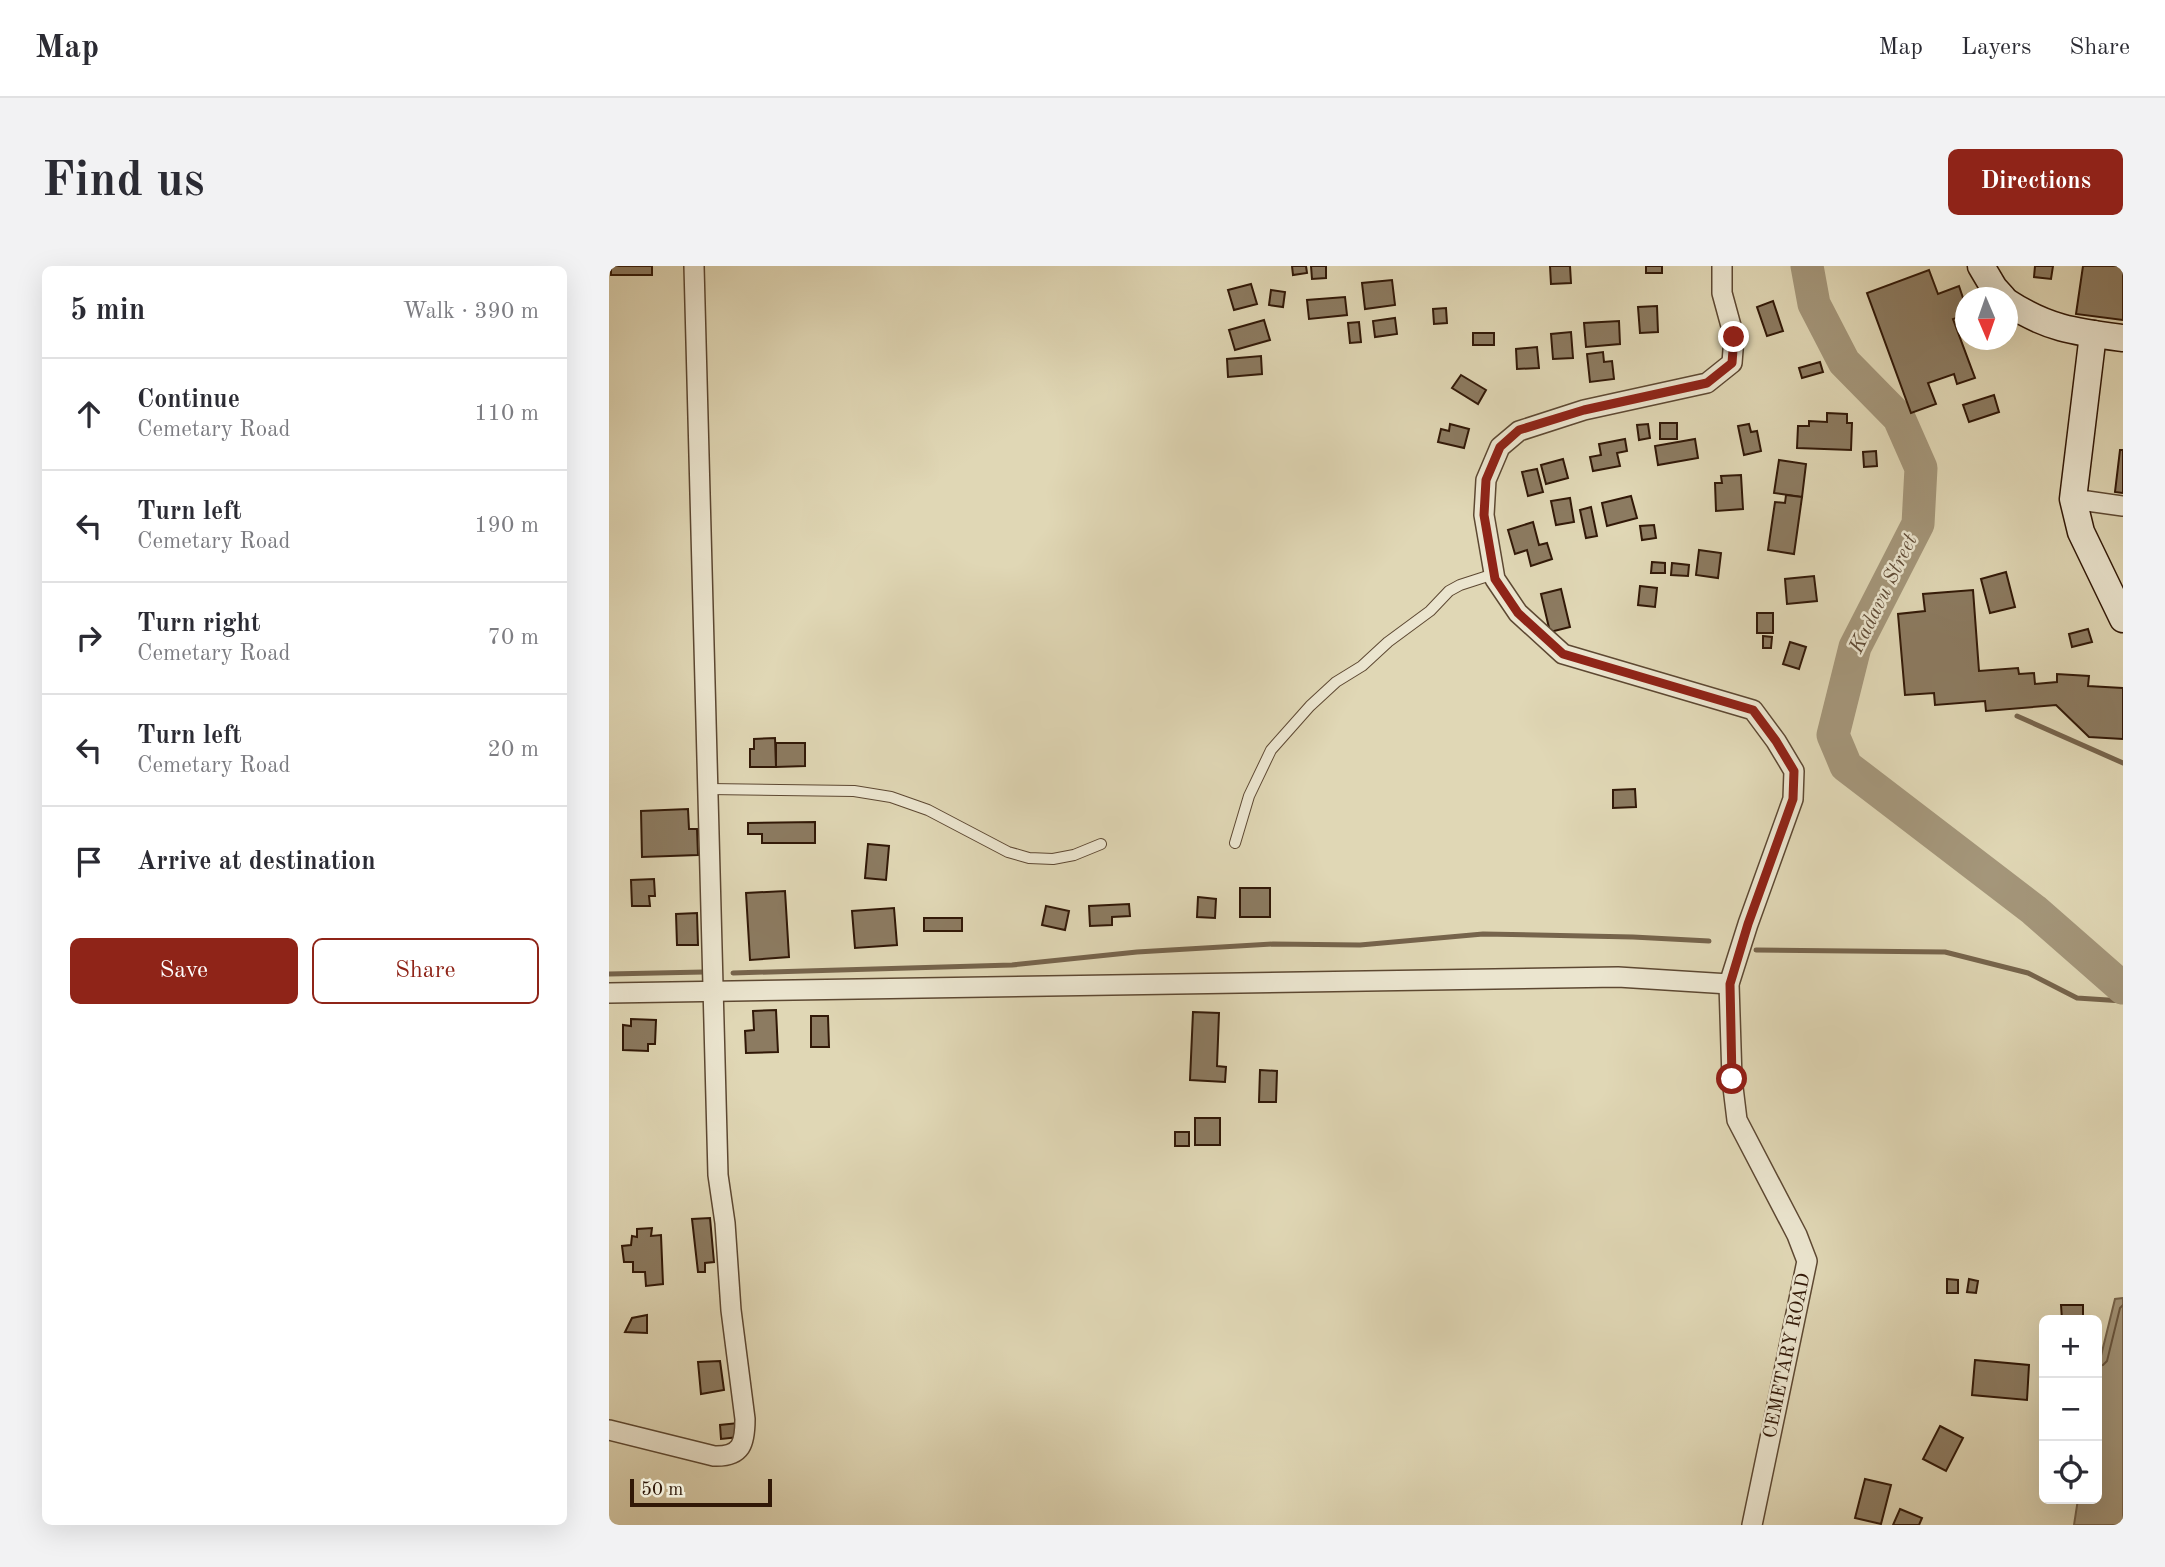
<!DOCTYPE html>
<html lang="en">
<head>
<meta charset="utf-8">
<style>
  body { margin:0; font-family:"Old Standard TT",serif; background:#f2f2f3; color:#2b2b33 }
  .controls { position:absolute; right:21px; bottom:21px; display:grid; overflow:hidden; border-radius:10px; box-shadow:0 7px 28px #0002 }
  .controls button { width:63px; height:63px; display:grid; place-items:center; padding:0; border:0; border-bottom:2px solid #e1e1e2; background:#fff; color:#2b2b33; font:35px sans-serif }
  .compass { position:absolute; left:1346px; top:21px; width:63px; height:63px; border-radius:50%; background:#fff; box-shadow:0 7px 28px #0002; rotate:178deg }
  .scale { position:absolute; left:21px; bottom:18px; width:142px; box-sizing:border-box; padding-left:7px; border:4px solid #311807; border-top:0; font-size:19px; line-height:24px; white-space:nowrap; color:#311807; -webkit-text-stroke:5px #ebe5cf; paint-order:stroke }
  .stop { position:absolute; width:21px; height:21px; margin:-16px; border:5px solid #8f2418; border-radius:50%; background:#fff }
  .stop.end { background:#8f2418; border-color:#fff; box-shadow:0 2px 7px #0008 }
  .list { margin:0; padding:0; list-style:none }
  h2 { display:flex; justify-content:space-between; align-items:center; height:91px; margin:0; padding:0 28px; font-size:30px }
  h2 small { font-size:23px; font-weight:400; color:#7c7c81 }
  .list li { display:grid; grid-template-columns:46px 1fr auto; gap:21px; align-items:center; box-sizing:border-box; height:112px; padding:0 28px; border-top:2px solid #e1e1e2 }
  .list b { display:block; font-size:26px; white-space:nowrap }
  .list p { margin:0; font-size:23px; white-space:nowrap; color:#7c7c81 }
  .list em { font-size:23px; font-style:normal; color:#7c7c81 }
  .actions { display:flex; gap:14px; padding:21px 28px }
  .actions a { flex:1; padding:16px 0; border:2px solid #8f2418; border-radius:10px; text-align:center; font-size:24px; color:#8f2418 }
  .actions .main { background:#8f2418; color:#fff }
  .icon { flex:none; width:38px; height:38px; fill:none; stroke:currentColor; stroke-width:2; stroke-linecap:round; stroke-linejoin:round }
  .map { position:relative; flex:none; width:1514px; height:1259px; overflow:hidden; border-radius:10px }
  header { display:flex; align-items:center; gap:42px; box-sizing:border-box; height:98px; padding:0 35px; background:#fff; border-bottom:2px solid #e1e1e2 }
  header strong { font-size:33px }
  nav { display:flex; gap:38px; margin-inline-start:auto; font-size:24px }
  .intro { display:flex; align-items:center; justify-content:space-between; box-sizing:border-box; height:168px; padding:0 42px }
  h1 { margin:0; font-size:49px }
  .button { padding:18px 32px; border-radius:10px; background:#8f2418; color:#fff; font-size:24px; font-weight:700 }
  main { display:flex; gap:42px; padding:0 42px }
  aside { flex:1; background:#fff; border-radius:10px; box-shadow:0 7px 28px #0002 }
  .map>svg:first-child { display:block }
  .water { fill:#a4967a; stroke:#76644c; stroke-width:2 }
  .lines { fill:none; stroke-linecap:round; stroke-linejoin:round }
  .shore { stroke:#6a5740; stroke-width:2 }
  .stream { stroke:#76644c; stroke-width:5 }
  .river { stroke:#a4967a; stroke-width:33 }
  .building { fill:#8c7b61; stroke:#311807; stroke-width:2 }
  .lane-casing { stroke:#5d4832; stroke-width:12 }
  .street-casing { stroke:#5d4832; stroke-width:22 }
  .secondary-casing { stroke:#311807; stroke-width:29 }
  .lane { stroke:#ebe5cf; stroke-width:10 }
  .street { stroke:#ebe5cf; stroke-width:19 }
  .secondary { stroke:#ebe5cf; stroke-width:26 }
  .route { stroke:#8f2418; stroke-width:9 }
  .labels { text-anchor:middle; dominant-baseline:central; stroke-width:5; stroke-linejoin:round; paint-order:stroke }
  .street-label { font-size:19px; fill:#311807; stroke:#ebe5cf }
  .water-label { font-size:21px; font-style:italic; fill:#5f4a35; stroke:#ebe5cf }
</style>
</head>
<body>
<header>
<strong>Map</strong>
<nav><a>Map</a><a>Layers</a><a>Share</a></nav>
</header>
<div class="intro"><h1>Find us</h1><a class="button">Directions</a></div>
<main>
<aside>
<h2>5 min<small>Walk · 390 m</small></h2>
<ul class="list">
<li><svg class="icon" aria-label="ahead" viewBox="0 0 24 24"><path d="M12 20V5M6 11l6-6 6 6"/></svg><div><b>Continue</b><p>Cemetary Road</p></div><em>110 m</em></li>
<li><svg class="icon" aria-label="left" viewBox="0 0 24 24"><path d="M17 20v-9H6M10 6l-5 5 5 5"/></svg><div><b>Turn left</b><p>Cemetary Road</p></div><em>190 m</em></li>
<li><svg class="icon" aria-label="right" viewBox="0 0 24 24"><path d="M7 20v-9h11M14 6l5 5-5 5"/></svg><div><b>Turn right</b><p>Cemetary Road</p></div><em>70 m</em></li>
<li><svg class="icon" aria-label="left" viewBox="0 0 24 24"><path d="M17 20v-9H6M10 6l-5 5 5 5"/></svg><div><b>Turn left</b><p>Cemetary Road</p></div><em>20 m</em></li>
<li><svg class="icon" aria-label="arrive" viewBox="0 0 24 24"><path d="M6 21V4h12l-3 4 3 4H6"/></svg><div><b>Arrive at destination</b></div></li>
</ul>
<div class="actions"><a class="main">Save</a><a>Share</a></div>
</aside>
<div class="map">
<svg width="1514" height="1259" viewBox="0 0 1514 1259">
  <rect width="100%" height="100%" fill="#e0d7b5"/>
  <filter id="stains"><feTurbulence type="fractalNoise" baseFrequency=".00286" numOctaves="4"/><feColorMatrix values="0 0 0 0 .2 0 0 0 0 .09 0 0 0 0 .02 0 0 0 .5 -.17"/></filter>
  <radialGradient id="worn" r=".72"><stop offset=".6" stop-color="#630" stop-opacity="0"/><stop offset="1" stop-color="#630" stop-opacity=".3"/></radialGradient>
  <!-- water -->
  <polygon class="water" points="1514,1032 1514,1259 1465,1259 1469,1233 1488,1233 1488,1106 1506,1033"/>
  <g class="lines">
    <!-- shore -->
    <polyline class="shore" points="1488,1100 1494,1099 1498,1095 1511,1042 1514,1039"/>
    <!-- stream -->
    <g class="stream">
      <polyline points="1408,450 1514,497"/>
      <polyline points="1147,684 1336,686 1419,707 1468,732 1514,735"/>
      <polyline points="124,707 403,699 528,686 664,678 751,679 874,668 1024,671 1100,675"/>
      <polyline points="0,708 95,706"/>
    </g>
    <!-- river -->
    <polyline class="river" points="1198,0 1205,38 1235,96 1290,152 1312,202 1309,258 1246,381 1224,469 1237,500 1425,644 1514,722"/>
  </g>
  <!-- building -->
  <g class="building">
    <rect x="2" y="0" width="41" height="9"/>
    <polygon points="683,0 697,0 698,7 684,9"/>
    <polygon points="702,0 717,0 717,12 703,13"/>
    <polygon points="941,0 961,0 962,17 942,18"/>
    <rect x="1037" y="0" width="16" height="7"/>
    <polygon points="1426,0 1444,0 1442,13 1425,11"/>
    <polygon points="1474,0 1514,0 1514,54 1467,48"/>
    <polygon points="1320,4 1329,28 1350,20 1356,38 1356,49 1344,53 1366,112 1348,118 1345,108 1319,117 1327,138 1302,147 1258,27"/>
    <polygon points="783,14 786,39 756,43 753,17"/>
    <polygon points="642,18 648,38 625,44 619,24"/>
    <polygon points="662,24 676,26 674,41 660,39"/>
    <polygon points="736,31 738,49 700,53 698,34"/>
    <polygon points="1164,35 1174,65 1158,70 1148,41"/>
    <polygon points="1048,40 1049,66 1031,67 1029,41"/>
    <polygon points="837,42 838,57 825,58 824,43"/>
    <polygon points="786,52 788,68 766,71 764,55"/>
    <polygon points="655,54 661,74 626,84 620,64"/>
    <polygon points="1010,55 1011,78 977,81 975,57"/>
    <polygon points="750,56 752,76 741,77 739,57"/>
    <polygon points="962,66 964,92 944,93 942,68"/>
    <rect x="864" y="67" width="21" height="12"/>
    <polygon points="928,81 930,102 908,103 907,83"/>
    <polygon points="994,86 995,96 1003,95 1005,113 981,116 978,88"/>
    <polygon points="652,90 653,108 619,111 618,93"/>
    <polygon points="1211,96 1214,106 1193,112 1190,102"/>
    <polygon points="852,109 877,124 869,138 843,122"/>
    <polygon points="1385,129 1390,146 1360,156 1354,139"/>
    <polygon points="1218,147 1238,148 1238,157 1243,157 1242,184 1188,182 1189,160 1200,160 1200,155 1218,156"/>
    <rect x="1051" y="157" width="17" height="16"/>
    <polygon points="841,158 860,163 855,182 829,176 832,163 840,165"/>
    <polygon points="1039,158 1041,172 1030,174 1028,159"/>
    <polygon points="1140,158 1142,166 1148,165 1152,185 1135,189 1129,160"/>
    <polygon points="1016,173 1018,185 1008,187 1011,200 984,205 981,191 992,189 990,178"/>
    <polygon points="1086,173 1089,192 1049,199 1046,180"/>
    <polygon points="1511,184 1514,184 1514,227 1506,226"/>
    <polygon points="1267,185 1268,200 1255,201 1254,186"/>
    <polygon points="954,193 959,212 937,218 932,199"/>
    <polygon points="1170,194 1197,198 1193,231 1165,227"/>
    <polygon points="928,203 934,226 919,230 913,206"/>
    <polygon points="1132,209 1134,243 1107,245 1106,217 1113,217 1112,210"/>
    <polygon points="1177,229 1193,231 1185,288 1159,284 1166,236 1176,237"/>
    <polygon points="1022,230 1028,252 998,260 993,237"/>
    <polygon points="961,232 965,256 947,259 942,235"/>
    <polygon points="982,241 988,270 977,272 971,244"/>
    <polygon points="924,256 930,279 938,277 943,293 922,300 918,284 906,288 899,264"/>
    <polygon points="1045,259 1047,272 1033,274 1031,260"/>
    <polygon points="1090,284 1112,287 1109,312 1087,309"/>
    <polygon points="1043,296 1056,297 1056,307 1042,307"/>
    <polygon points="1063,297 1080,299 1079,310 1062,309"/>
    <polygon points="1397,306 1406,341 1381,347 1372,313"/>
    <polygon points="1205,310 1208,335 1178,338 1176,313"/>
    <polygon points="1031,320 1048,322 1046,341 1029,339"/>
    <polygon points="952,323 961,361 941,366 932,328"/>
    <polygon points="1364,324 1370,405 1409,402 1410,408 1425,407 1426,418 1448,416 1448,408 1480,410 1479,420 1514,422 1514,473 1480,471 1447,439 1377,445 1376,435 1326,439 1325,427 1296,429 1289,348 1316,345 1314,328"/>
    <rect x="1148" y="347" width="16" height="20"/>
    <polygon points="1479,363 1483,376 1463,381 1460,368"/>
    <polygon points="1154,370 1163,371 1162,382 1154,382"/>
    <polygon points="1181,376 1197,381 1190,403 1174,398"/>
    <polygon points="166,472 167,501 141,501 141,483 145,483 145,473"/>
    <polygon points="167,477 196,477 196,500 167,501"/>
    <polygon points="1026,523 1027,541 1004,542 1004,524"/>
    <polygon points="79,543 80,563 88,563 89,589 33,591 32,545"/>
    <polygon points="206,556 206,577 153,577 153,568 139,568 139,557"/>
    <polygon points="259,578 280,580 277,614 256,612"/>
    <polygon points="45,613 46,630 40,630 41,640 23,640 22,614"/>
    <rect x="631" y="622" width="30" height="29"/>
    <polygon points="176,625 180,691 141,694 137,627"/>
    <polygon points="589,631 607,633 606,652 588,651"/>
    <polygon points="520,638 521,650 503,651 503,659 481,660 480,640"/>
    <polygon points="437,640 460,645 456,664 433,659"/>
    <polygon points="285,642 288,679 246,682 243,645"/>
    <polygon points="88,647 89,679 68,679 67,648"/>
    <rect x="315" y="652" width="38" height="13"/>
    <polygon points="167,744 169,786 137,787 136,765 145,764 144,745"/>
    <polygon points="584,746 610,747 608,800 617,801 616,816 581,814"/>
    <polygon points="202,750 219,750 220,781 202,781"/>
    <polygon points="22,753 47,754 46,778 39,778 39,785 14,784 14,759 22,760"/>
    <polygon points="651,804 668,805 667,836 650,836"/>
    <rect x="586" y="852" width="25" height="27"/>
    <rect x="566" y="866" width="14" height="14"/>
    <polygon points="101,952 105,996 96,997 96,1006 89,1006 83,953"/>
    <polygon points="43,962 42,970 52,969 54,1018 37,1020 36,1006 24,1006 24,996 15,996 13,980 22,979 23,970 28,971 28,963"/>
    <polygon points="1338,1013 1349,1014 1349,1027 1338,1027"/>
    <polygon points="1360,1013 1369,1015 1367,1027 1358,1026"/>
    <polygon points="1452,1039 1474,1039 1474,1054 1453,1054"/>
    <polygon points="38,1049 38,1067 16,1066 23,1052"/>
    <polygon points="1366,1094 1420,1099 1418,1134 1363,1129"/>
    <polygon points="111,1095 115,1124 92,1128 89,1096"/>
    <polygon points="129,1157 130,1171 112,1173 111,1159"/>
    <polygon points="1331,1160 1354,1172 1337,1205 1314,1193"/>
    <polygon points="1256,1213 1282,1219 1272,1258 1246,1252"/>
    <polygon points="1291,1243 1313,1252 1310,1259 1284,1259"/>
  </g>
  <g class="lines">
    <!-- lane casing -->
    <g class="lane-casing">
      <g id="lane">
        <polyline points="100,523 245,525 282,531 319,544 399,586 420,592 444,593 465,589 492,578"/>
        <polyline points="626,577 640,530 662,484 701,440 727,416 753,400 779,376 821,345 840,325 851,319 885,308"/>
      </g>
    </g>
    <!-- street casing -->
    <g class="street-casing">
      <g id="street">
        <polyline points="1113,0 1113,27 1125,71 1123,97 1098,117 975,144 910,165 891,181 877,214 875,249 886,313 909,347 954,388 1144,444 1167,475 1185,505 1184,533 1139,658 1120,718 1123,813 1128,854 1188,969 1198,995 1143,1259"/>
        <polyline points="1464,233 1514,240"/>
        <polyline points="0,727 1009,711 1120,718"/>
        <path d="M0,1164L105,1190C133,1191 136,1177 136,1153L122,1044L116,957L109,909L85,0"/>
      </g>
    </g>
    <!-- secondary casing -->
    <g class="secondary-casing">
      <g id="secondary">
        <polyline points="1372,0 1385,22 1394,32"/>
        <path d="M1398,36C1439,63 1467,66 1514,72"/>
        <polyline points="1484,68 1464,233 1472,266 1514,353"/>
      </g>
    </g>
    <!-- lane -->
    <use href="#lane" class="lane"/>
    <!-- street -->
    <use href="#street" class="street"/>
    <!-- secondary -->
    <use href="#secondary" class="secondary"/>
  </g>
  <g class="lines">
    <!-- route -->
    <polyline class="route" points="1123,813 1121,718 1139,658 1184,533 1185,505 1167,475 1144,444 954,388 909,347 886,313 875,249 877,214 891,181 910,164 975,144 1098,117 1123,97 1125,71"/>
  </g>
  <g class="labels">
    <!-- street labels -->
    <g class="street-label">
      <text transform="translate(1179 1090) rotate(-78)">CEMETARY ROAD</text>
    </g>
    <!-- water labels -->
    <g class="water-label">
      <text transform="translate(1275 328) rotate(-64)">Kadavu Street</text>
    </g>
  </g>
  <rect width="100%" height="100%" filter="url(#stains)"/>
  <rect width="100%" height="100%" fill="url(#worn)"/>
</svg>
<div class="controls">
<button>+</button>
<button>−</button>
<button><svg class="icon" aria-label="locate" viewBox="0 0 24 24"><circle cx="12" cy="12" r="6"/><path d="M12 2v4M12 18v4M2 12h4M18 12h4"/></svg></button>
</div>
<svg class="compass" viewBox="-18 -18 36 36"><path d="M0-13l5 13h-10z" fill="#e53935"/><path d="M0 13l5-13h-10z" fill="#7c7c81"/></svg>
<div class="scale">50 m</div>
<div class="stop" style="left:1123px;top:813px"></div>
<div class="stop end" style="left:1125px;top:71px"></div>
</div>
</main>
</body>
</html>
